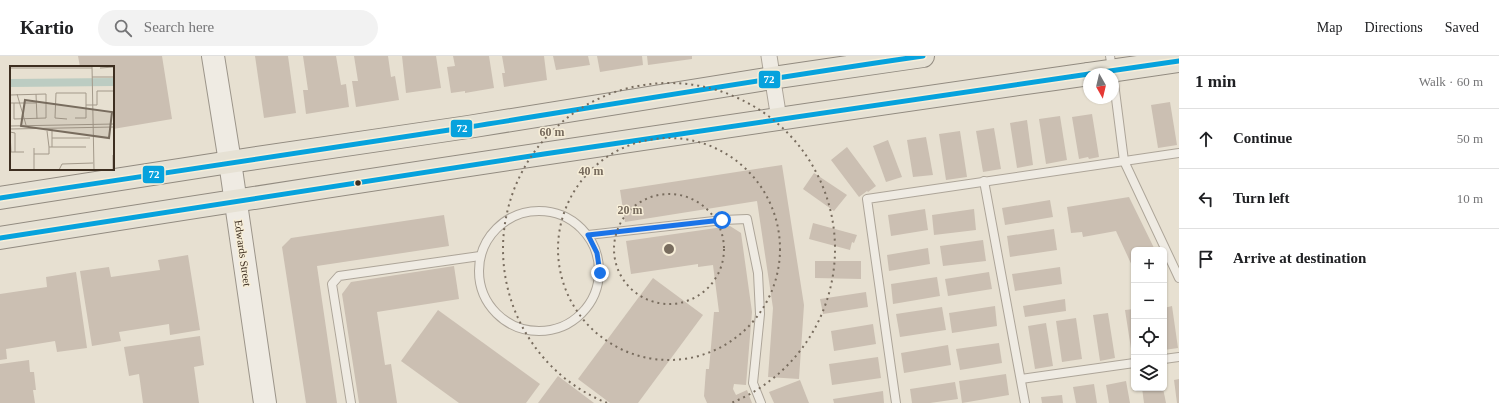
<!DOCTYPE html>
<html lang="en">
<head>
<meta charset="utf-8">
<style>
  body { margin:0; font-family:Georgia,serif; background:#f2f2f2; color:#202124 }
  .controls { position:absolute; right:12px; bottom:12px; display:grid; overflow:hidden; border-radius:6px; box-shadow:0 1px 3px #0004 }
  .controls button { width:36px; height:36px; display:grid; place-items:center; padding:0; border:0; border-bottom:1px solid #e0e0e0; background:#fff; color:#202124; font:20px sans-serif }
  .compass { position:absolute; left:1083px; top:12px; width:36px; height:36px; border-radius:50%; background:#fff; box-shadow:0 1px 3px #0004; rotate:172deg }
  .stop { position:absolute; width:12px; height:12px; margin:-9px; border:3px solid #1a73e8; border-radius:50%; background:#fff }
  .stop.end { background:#1a73e8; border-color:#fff; box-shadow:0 1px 4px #0008 }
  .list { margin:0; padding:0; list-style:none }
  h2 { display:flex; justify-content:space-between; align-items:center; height:52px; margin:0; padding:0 16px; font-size:17px }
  h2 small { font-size:13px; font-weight:400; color:#757577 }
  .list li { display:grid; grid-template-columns:26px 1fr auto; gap:12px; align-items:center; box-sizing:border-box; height:60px; padding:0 16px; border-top:1px solid #e0e0e0 }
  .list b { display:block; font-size:15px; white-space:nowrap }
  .list em { font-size:13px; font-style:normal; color:#757577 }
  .icon { flex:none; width:22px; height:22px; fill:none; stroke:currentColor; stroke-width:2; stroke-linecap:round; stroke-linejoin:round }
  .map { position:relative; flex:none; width:1179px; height:347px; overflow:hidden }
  header { display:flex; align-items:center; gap:24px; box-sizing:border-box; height:56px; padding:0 20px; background:#fff; border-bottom:1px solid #e0e0e0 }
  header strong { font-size:19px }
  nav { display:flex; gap:22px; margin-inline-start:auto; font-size:14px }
  .search { width:280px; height:36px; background:#f2f2f2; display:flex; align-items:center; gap:10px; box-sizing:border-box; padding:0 14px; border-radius:22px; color:#757577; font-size:15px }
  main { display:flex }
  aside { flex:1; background:#fff }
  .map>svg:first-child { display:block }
  .building { fill:#cbbfb2 }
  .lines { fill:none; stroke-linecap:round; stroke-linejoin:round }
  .lane-casing { stroke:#ada599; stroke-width:10 }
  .street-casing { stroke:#ada599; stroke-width:17 }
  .secondary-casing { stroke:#9c958a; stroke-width:24 }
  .primary-casing { stroke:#928b80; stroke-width:24 }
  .lane { stroke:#efebe3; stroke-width:8 }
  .street { stroke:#efebe3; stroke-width:15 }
  .secondary { stroke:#efebe3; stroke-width:22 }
  .primary { stroke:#e6e1d4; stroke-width:22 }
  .bus-1-casing { stroke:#f7eed8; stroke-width:8 }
  .bus-1 { stroke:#06a2dd; stroke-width:5 }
  .route { stroke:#1a73e8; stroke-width:5 }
  .ring { fill:none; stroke:#786c5e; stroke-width:2; stroke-dasharray:2 4 }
  .bus-dot { fill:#3d2e20; stroke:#f7eed8; stroke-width:1.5 }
  .labels { text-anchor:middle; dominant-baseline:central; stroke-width:3; stroke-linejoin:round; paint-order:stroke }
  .street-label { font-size:11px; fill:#3d2e20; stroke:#f7eed8 }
  .inset-road { fill:none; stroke:#a3998a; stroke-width:1 }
  .view { fill:#786c5e; fill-opacity:0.15; stroke:#786c5e; stroke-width:2 }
  .inset-edge { fill:none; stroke:#3d2e20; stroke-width:2 }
  .centre { fill:#786c5e; stroke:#f7eed8; stroke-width:2 }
  .ring-label { font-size:12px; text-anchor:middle; font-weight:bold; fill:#786c5e; stroke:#f7eed8; stroke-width:3; stroke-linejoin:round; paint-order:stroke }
  .line-badge { stroke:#f7eed8; stroke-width:1.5 }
  .badge-label { font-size:11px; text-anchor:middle; font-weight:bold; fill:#fff }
</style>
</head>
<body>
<header>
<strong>Kartio</strong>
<div class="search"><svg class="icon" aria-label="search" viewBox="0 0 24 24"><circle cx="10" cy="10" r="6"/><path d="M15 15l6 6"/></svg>Search here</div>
<nav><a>Map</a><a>Directions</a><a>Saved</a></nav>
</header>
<main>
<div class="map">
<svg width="1179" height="347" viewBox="0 0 1179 347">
  <rect width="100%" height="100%" fill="#e7e0d1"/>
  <!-- building -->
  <g class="building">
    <polygon points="78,0 162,0 172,63 113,73 113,11 80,11"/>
    <polygon points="255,0 288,0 296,57 264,62"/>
    <polygon points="303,0 336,0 341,29 346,28 349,51 306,58 303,34 308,34"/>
    <polygon points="354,0 388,0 391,21 395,20 399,44 356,51 352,25 358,25"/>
    <polygon points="402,0 436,0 441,32 406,37"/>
    <polygon points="453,0 489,0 494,32 465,37 465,35 451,37 447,11 455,10"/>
    <polygon points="502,0 544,0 547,24 504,31 502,17 505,17"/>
    <polygon points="553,0 588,0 590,9 556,14"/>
    <polygon points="597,0 642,0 643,9 600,16"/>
    <polygon points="647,0 692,0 692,3 648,9"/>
    <polygon points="1170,46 1177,89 1158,92 1151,49"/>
    <polygon points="1092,58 1099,101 1089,103 1088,101 1079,103 1072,61"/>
    <polygon points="1060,60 1067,104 1046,108 1039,63"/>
    <polygon points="1027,64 1033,109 1017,112 1010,67"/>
    <polygon points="994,72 1001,113 983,116 976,75"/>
    <polygon points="960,75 967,121 946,124 939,78"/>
    <polygon points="926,81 933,119 913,121 907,84"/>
    <polygon points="888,84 902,121 886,126 873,90"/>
    <polygon points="847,91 876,130 868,136 867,135 859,141 831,104"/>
    <polygon points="782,109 804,249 799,323 768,321 773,252 757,145 625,166 620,134"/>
    <polygon points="814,117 847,139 834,155 803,133"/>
    <polygon points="1129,141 1155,194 1134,194 1134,214 1116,175 1083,181 1082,176 1071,177 1067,151"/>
    <polygon points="1050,144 1053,161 1005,169 1002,152"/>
    <polygon points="925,153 928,174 891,180 888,159"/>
    <polygon points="974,153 976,174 934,179 932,159"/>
    <polygon points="444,159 449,190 317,210 337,347 306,347 282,191 291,182"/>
    <polygon points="813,167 857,179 854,187 852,186 850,194 809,183"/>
    <polygon points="730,170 741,177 752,256 746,329 734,328 733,333 736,339 747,334 752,347 707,347 704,340 706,313 709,313 714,256 719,256 713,209 698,211 698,208 631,218 626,185"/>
    <polygon points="1054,173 1057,194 1010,201 1007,180"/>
    <polygon points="983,184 986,205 943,210 940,190"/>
    <polygon points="928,192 930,208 889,215 887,199"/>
    <polygon points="188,199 200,274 170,279 169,268 119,276 121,285 92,290 80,215 109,211 111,221 160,214 158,204"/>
    <polygon points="815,205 861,205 861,223 815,222"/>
    <polygon points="454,210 459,243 377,256 385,309 391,308 397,347 359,347 342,238 351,226"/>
    <polygon points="1060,211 1062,228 1015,235 1012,218"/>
    <polygon points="76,216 87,292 57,296 55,285 6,293 7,303 0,304 0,238 47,231 46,221"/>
    <polygon points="989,216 992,233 948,240 945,223"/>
    <polygon points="937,221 940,240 893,248 891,228"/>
    <polygon points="653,222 703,259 638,347 610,347 578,323"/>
    <polygon points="866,236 868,251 823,258 820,243"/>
    <polygon points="1065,243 1066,255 1025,261 1023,250"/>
    <polygon points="995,250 997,270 952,277 949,257"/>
    <polygon points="1172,250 1178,292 1164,294 1164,252"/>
    <polygon points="942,251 946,274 900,281 896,258"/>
    <polygon points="1134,253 1134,299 1132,299 1125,254"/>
    <polygon points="438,254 540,328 526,347 459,347 401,305"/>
    <polygon points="1108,257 1115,302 1100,305 1093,259"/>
    <polygon points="1076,262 1082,303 1062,306 1056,265"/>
    <polygon points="1046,267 1053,310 1035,313 1028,270"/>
    <polygon points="873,268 876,288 834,295 831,275"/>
    <polygon points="200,280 204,309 194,311 199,347 143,347 139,318 129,320 124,291"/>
    <polygon points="999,287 1002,307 960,314 956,293"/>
    <polygon points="948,289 951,309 904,317 901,297"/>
    <polygon points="878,301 881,322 832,329 829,308"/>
    <polygon points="29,304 30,316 34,316 36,334 33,334 35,347 0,347 0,308"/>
    <polygon points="1006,318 1009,339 962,347 959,325"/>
    <polygon points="558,320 594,347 538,347"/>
    <polygon points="1179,323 1179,347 1177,347 1174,324"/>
    <polygon points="800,324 809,347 774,347 769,336"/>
    <polygon points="1126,325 1130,347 1109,347 1106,329"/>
    <polygon points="955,326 958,343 930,347 912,347 910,333"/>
    <polygon points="1094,328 1097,347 1076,347 1073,331"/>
    <polygon points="1142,332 1163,332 1166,347 1144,347"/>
    <polygon points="883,335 884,347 834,347 833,343"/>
    <polygon points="1062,339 1063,347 1042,347 1041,341"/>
  </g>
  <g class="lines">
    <!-- lane casing -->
    <g class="lane-casing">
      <g id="lane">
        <polyline points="1110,0 1112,13"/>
        <polyline points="1113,19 1124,105 1179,222"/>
        <polyline points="984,125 1025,347"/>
        <circle cx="539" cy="215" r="60"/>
        <polyline points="588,179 723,164 747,163 758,217 760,258 753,327 761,347"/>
        <polyline points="1164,303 1179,301"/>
        <polyline points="1021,323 1134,307"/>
        <polyline points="351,347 332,228 339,220 480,200"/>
        <polyline points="896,347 867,143 1179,97"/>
      </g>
    </g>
    <!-- street casing -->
    <g class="street-casing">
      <polyline id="street" points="769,0 779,63"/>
    </g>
    <!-- secondary casing -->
    <g class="secondary-casing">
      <polyline id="secondary" points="213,0 230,106 265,347"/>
    </g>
    <!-- primary casing -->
    <g class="primary-casing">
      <g id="primary">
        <polyline points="1089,18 1179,5"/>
        <polyline points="0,142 230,106 468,71 772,22 923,0"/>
        <path d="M0,182C362,124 726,70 1089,18"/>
      </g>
    </g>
    <!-- lane -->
    <use href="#lane" class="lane"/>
    <!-- street -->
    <use href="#street" class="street"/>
    <!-- secondary -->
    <use href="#secondary" class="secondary"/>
    <!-- primary -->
    <use href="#primary" class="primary"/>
    <!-- bus-1 casing -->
    <g class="bus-1-casing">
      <g id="bus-1">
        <polyline points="1089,18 1179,5"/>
        <path d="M0,142C156,118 312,95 469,71C620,47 771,22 923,0"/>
        <polyline points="0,182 544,98 1089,18"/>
      </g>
    </g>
    <!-- bus-1 -->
    <use href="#bus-1" class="bus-1"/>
  </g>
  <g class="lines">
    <!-- route -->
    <polyline class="route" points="600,217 597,197 588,179 722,164"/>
  </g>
  <!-- distance rings -->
  <g class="ring">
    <circle cx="669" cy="193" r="55"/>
    <circle cx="669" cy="193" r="111"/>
    <path d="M607 347A166 166 0 1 1 731 347"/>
  </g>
  <!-- markers -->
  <circle class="bus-dot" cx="358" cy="127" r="3.5"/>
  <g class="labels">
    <!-- street labels -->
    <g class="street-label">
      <text transform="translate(243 197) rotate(82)">Edwards Street</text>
    </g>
  </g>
  <!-- overview -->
  <g transform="translate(10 10)">
    <rect width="104" height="104" fill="#e7e0d1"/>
    <path d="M104,12V20L0,21V13Z" fill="#bcccc2"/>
    <path class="inset-road" d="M82,0L84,104M0,2H82M90,2L104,1M82,11H104M7,28L16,59M26,28L27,53M0,29L36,28V52L4,53V37M0,37H26M76,39H87V25H104M57,53L45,52L46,27H76V52H65M0,60L104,58M0,63L104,61M42,63V81M37,65L39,81M0,66L5,67V86M0,67L1,86H14M42,72H80M24,82V88H39V81H76M24,88V103M49,104L52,98L83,97M103,104V89"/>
    <path class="view" d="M15,34L102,46L99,72L11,60Z"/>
    <rect width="104" height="104" class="inset-edge"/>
  </g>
  <circle cx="669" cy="193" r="6" class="centre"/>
  <g class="ring-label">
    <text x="552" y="80">60 m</text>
    <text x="591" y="119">40 m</text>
    <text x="630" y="158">20 m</text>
  </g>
  <g class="line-badge">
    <rect x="758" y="14" width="23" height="19" rx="4" fill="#06a2dd"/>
    <rect x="450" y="63" width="23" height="19" rx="4" fill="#06a2dd"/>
    <rect x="142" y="109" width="23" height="19" rx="4" fill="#06a2dd"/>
  </g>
  <g class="badge-label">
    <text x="769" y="27">72</text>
    <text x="462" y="76">72</text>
    <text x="154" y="122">72</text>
  </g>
</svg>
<div class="controls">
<button>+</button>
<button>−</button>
<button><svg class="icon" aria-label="locate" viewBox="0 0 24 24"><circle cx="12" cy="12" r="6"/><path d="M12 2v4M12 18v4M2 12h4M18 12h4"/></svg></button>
<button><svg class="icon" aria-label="layers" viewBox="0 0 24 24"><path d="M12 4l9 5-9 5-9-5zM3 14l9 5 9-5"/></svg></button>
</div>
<svg class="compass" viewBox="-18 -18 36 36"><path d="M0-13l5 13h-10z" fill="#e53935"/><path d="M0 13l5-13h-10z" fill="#757577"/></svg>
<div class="stop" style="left:722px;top:164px"></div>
<div class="stop end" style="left:600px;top:217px"></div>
</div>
<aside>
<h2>1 min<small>Walk · 60 m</small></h2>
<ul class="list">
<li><svg class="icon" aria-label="ahead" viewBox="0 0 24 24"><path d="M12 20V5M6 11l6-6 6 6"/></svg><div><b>Continue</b></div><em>50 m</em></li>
<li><svg class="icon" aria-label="left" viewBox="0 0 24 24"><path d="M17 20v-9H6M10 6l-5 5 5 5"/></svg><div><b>Turn left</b></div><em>10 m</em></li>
<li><svg class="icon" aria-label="arrive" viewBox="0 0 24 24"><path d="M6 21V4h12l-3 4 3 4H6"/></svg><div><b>Arrive at destination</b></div></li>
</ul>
</aside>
</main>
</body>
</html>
